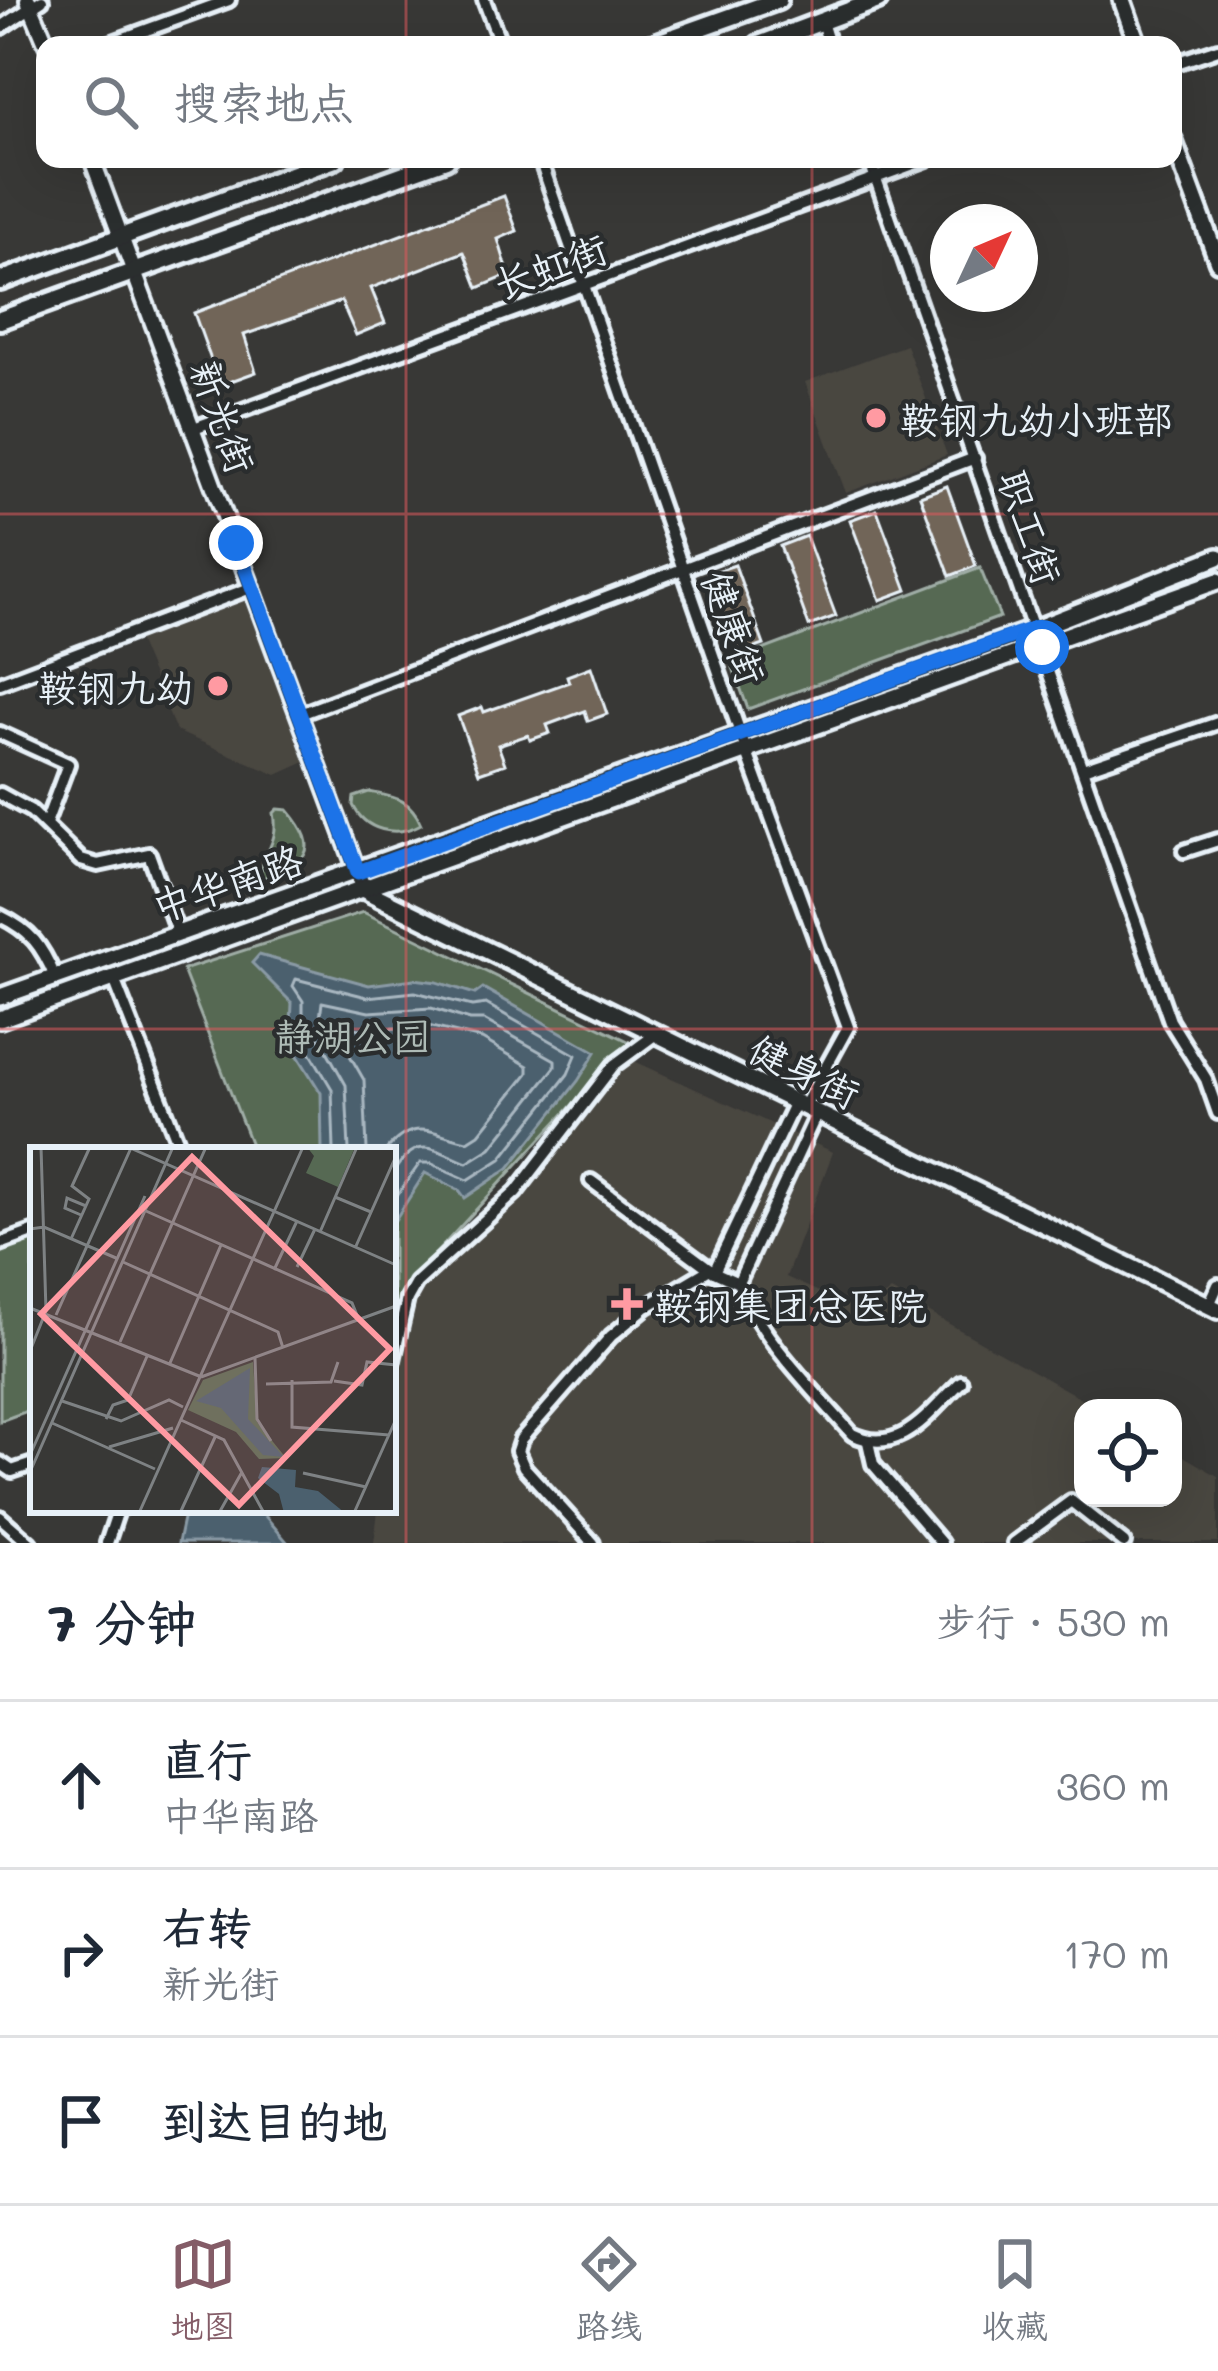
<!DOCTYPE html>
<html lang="zh">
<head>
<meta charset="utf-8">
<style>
  body { margin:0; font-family:Mali,"LXGW WenKai TC",sans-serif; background:#f6f6f7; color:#1f2937 }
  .controls { position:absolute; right:36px; bottom:36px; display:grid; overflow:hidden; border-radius:24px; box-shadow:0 12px 48px #0002 }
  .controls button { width:108px; height:108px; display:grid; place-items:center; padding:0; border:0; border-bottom:3px solid #e0e1e3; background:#fff; color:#1f2937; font:60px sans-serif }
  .compass { position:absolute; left:930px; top:204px; width:108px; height:108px; border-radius:50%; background:#fff; box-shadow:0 12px 48px #0002; rotate:46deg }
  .stop { position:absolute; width:36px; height:36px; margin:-27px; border:9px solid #1a73e8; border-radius:50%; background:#fff }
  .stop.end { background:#1a73e8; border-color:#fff; box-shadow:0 3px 12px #0008 }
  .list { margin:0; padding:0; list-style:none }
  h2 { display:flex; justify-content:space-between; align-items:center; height:156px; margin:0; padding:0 48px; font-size:51px }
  h2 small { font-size:39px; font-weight:400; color:#747a83 }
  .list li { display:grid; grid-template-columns:78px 1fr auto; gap:36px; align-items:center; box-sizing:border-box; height:168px; padding:0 48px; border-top:3px solid #e0e1e3 }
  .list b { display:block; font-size:45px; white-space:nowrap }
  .list p { margin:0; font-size:39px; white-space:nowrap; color:#747a83 }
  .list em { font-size:39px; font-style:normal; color:#747a83 }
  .icon { flex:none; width:66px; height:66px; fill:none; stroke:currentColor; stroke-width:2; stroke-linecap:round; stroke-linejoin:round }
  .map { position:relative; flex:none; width:1218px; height:1543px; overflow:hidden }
  .search { position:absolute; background:#fff; box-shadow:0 12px 48px #0002; left:36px; right:36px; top:36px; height:132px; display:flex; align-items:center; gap:30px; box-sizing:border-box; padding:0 42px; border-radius:24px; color:#747a83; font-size:45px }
  .sheet { height:660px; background:#fff }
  nav { display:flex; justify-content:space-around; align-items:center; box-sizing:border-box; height:168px; border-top:3px solid #e0e1e3; background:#fff; font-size:33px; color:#747a83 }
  nav a { display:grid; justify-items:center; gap:6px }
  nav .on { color:#845c67 }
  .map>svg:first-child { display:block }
  .built { fill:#494640 }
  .green { fill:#566953; stroke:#9fada6; stroke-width:3 }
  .water { fill:#4b606e; stroke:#8a9aa5; stroke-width:3 }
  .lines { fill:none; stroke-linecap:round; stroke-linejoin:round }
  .shore { stroke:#a9b7c1; stroke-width:3 }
  .building { fill:#716558; stroke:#e8f1f8; stroke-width:3 }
  .minor-casing { stroke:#e8f1f8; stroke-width:20 }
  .tertiary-casing { stroke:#e8f1f8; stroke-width:22 }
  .secondary-casing { stroke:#e8f1f8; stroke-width:24 }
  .primary-casing { stroke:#e8f1f8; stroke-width:26 }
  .minor { stroke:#2a2d2e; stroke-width:10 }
  .tertiary { stroke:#2a2d2e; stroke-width:14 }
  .secondary { stroke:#2a2d2e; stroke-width:15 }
  .primary { stroke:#2a2d2e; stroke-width:16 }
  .route { stroke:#1a73e8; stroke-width:15 }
  .grid { fill:none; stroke:#da5a5c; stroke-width:3; stroke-opacity:0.55 }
  .poi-dot { fill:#ff9aa2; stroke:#2a2d2e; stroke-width:4.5 }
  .labels { text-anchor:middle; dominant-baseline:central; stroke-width:9; stroke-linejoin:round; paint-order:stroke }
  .street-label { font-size:39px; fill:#e8f1f8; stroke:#2a2d2e }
  .poi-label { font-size:39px; fill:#e8f1f8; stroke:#2a2d2e; text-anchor:start }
  .park-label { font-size:39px; fill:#aebbb6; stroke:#2a2d2e }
  .inset-road { fill:none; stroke:#7e8284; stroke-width:3 }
  .view { fill:#ff9aa2; fill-opacity:0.15; stroke:#ff9aa2; stroke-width:6 }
  .inset-edge { fill:none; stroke:#e8f1f8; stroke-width:6 }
</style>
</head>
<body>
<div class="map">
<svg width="1218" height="1543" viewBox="0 0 1218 1543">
  <rect width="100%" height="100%" fill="#383836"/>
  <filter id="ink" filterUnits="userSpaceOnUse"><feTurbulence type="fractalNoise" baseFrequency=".00833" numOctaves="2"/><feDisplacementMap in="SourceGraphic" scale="24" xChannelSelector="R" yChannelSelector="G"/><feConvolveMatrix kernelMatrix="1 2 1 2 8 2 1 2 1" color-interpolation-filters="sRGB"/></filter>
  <g filter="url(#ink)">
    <!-- built -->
    <g class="built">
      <polygon points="906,345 947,455 846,493 805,382"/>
      <polygon points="244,600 310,760 277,775 176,731 138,640"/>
      <polygon points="632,1060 833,1152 786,1277 863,1312 891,1291 1098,1408 1083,1408 1083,1498 1173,1498 1173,1450 1218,1476 1218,1543 374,1543 378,1510 393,1510 393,1407 411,1295"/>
    </g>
    <!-- green -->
    <g class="green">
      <polygon points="980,568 1000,617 748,709 731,662"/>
      <path d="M369,792C394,797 410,798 421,824C396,838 365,831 353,805L354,797Z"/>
      <path d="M278,809L288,810C325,853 304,864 260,879C261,853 280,844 274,813Z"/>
      <polygon points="363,912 630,1042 404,1288 393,1344 393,1150 253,1150 183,970"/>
      <polygon points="33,1239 33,1409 0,1421 0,1251"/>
    </g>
    <!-- water -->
    <g class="water">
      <polygon points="259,955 369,985 414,979 437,982 475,994 483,988 596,1052 578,1081 509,1168 465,1198 459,1190 425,1173 393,1223 393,1150 322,1150 321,1093 290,1043 292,1003 252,963"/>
      <polygon points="185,1510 260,1510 288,1543 178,1543"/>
    </g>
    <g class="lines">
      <!-- shore -->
      <g class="shore">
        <polyline points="334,1150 332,1089 303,1040 303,1001 293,986 296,979 367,997 415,992 472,1006 486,1004 576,1055 568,1074 501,1159 468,1180 430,1163 420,1163 393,1201"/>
        <path d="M349,1150L346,1085L318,1035L322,1002L369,1012L431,1008L470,1020H484L555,1060V1067L491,1148L467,1163C433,1149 417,1134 393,1173"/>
        <path d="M367,1150L364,1080L337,1033L340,1026L368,1030L428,1026L482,1039L528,1066V1073L479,1134L468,1141C434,1135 416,1115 386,1150"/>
      </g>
    </g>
    <!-- building -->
    <g class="building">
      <polygon points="504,196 517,231 498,239 509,275 478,288 464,252 371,288 385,323 356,335 341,301 244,335 256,372 220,385 194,313"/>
      <polygon points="947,486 976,566 950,576 920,496"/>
      <polygon points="877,510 907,590 880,600 850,520"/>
      <polygon points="806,536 836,616 809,626 780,546"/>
      <polygon points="735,565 764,645 738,654 708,574"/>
      <polygon points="591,667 607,714 588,721 585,711 547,725 550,733 530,740 528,735 498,745 505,764 479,773 458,716 482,707 484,712 569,682 567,676"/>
    </g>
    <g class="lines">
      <!-- minor casing -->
      <g class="minor-casing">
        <g id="minor">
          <polyline points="484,0 501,45"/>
          <polyline points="822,22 829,45"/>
          <polyline points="0,28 42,0"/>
          <polyline points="105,45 229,0"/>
          <polyline points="1173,64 1218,49"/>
          <polyline points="540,159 746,750 848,1027 804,1107"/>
          <polyline points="869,159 1170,1021 1206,1079 1218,1113"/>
          <polyline points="194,428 927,159"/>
          <polyline points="0,683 253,587"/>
          <polyline points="300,714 975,458"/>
          <polyline points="0,733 68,764 46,823"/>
          <polyline points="1083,769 1218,723"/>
          <polyline points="0,794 31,811 81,860 98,865 149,854 178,934"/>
          <polyline points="1184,851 1218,840"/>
          <path d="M0,916C31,931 42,946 55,977"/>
          <polyline points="114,979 181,1150"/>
          <path d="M591,1181L714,1272L738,1283C763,1341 811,1387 852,1434C900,1458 929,1412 961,1382"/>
          <polyline points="0,1244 33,1232"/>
          <polyline points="714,1272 795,1102"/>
          <polyline points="738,1283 817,1113"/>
          <polyline points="1209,1305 1218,1285"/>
          <polyline points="393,1360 407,1299 416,1283 516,1192 614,1065 656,1034"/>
          <polyline points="868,1442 873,1464 941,1543"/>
          <polyline points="0,1463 12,1471 33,1464"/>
          <polyline points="0,1517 30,1543"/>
          <polyline points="107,1543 118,1510"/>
          <polyline points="593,1543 524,1467 517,1451 521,1439 611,1336 646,1307 710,1269"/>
          <polyline points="1014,1543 1071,1501 1124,1543"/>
        </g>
      </g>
      <!-- tertiary casing -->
      <g class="tertiary-casing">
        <g id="tertiary">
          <polyline points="28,0 47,45"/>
          <polyline points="92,159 364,890"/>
        </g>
      </g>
      <!-- secondary casing -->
      <g class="secondary-casing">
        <g id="secondary">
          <polyline points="1122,0 1138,45"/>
          <polyline points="1173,140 1218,262"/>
          <polyline points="364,890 1218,1310"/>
          <polyline points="0,997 1035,629 1218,557"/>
          <polyline points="0,1019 1218,581"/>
        </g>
      </g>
      <!-- primary casing -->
      <g class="primary-casing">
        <g id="primary">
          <polyline points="652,45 778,0"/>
          <polyline points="759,45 878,0"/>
          <polyline points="0,281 335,159"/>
          <polyline points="0,320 446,159"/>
        </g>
      </g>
      <!-- minor -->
      <use href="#minor" class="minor"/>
      <!-- tertiary -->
      <use href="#tertiary" class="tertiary"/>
      <!-- secondary -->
      <use href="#secondary" class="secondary"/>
      <!-- primary -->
      <use href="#primary" class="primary"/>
    </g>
  </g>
  <g class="lines" filter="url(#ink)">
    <!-- route -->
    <polyline class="route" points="236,543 358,872 1035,628 1042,647"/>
  </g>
  <!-- grid -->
  <path class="grid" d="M406,0V45M812,0V45M406,159V1543M812,159V1543M0,514H1218M0,1029H1218"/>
  <!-- markers -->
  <g class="poi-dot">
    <circle cx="876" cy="418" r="12"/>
    <circle cx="218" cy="686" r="12"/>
    <path d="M621 1286h12v12h12v12h-12v12h-12v-12h-12v-12h12z"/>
  </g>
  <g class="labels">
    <!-- street labels -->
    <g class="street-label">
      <text transform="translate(550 265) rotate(-20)">长虹街</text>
      <text transform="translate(224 416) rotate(70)">新光街</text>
      <text transform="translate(1031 527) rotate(71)">职工街</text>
      <text transform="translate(735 627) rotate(71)">健康街</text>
      <text transform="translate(227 882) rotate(-19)">中华南路</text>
      <text transform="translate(805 1070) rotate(26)">健身街</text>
    </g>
    <!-- poi labels -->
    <g class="poi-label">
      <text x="900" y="418">鞍钢九幼小班部</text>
      <text x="194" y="686" text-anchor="end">鞍钢九幼</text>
      <text x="654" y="1304">鞍钢集团总医院</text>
    </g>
    <!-- park labels -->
    <g class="park-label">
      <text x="353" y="1035">静湖公园</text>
    </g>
  </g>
  <!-- overview -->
  <g transform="translate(30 1147)">
    <rect width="366" height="366" fill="#383836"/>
    <path d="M277,0H325L308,40L276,26L284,9ZM223,215L227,275L256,311L229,312L206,285L158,263L173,233Z" fill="#566953"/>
    <path d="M220,221L218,272L254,310L233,308L191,261L166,254ZM232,320L266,323L265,340L288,344L315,366H254L249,347L228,331Z" fill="#4b606e"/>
    <path class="inset-road" d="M98,0L366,118M305,50L341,65M116,64L322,156L329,173M51,68L35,61L37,51L56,59M0,82L14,80L86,111M290,85L327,0M41,92L59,52L42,39L60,0M326,99L366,9M93,115L248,185L253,201M267,120L285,82M244,123L267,74M0,161L169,229M26,168L101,1M90,195L176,0M0,204L16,164L11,0M225,211L227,272L241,294M140,216L191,98M171,230L366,159M262,233V280L359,288M304,234L332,238L337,215L366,218M236,237L301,235L308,215M32,254L91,274L139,253L153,260M76,272L83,258L98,253L118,207M151,273L194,293L234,366M22,276L125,322M79,300L143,281M0,308L115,49M0,325L143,0M273,326L336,340M109,366L273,0M150,366L186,288M189,366L212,325M324,366L366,272"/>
    <path class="view" d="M162,10L360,202L209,358L11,167Z"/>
    <rect width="366" height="366" class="inset-edge"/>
  </g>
</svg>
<div class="controls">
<button><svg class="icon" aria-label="locate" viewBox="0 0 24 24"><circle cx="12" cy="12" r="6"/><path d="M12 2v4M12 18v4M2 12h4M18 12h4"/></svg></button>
</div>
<svg class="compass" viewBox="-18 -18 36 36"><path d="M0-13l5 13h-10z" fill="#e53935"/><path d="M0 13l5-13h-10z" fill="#747a83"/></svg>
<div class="stop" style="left:1042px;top:647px"></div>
<div class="stop end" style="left:236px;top:543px"></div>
<div class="search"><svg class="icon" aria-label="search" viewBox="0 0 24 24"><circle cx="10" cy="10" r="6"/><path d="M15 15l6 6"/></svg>搜索地点</div>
</div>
<section class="sheet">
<h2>7 分钟<small>步行 · 530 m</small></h2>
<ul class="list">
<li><svg class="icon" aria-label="ahead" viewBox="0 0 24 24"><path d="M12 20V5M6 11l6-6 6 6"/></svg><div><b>直行</b><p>中华南路</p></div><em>360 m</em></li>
<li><svg class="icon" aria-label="right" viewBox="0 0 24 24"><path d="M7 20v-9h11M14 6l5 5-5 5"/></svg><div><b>右转</b><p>新光街</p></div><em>170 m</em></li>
<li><svg class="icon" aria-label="arrive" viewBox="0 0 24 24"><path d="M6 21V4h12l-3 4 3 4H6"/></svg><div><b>到达目的地</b></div></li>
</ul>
</section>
<nav>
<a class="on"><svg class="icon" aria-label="map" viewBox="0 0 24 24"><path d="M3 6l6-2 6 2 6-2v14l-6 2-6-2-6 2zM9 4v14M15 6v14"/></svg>地图</a>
<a><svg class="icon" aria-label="directions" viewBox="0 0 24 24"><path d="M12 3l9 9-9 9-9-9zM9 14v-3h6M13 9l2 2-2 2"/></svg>路线</a>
<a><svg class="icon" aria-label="saved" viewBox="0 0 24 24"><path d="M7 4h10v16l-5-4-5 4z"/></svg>收藏</a>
</nav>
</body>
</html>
